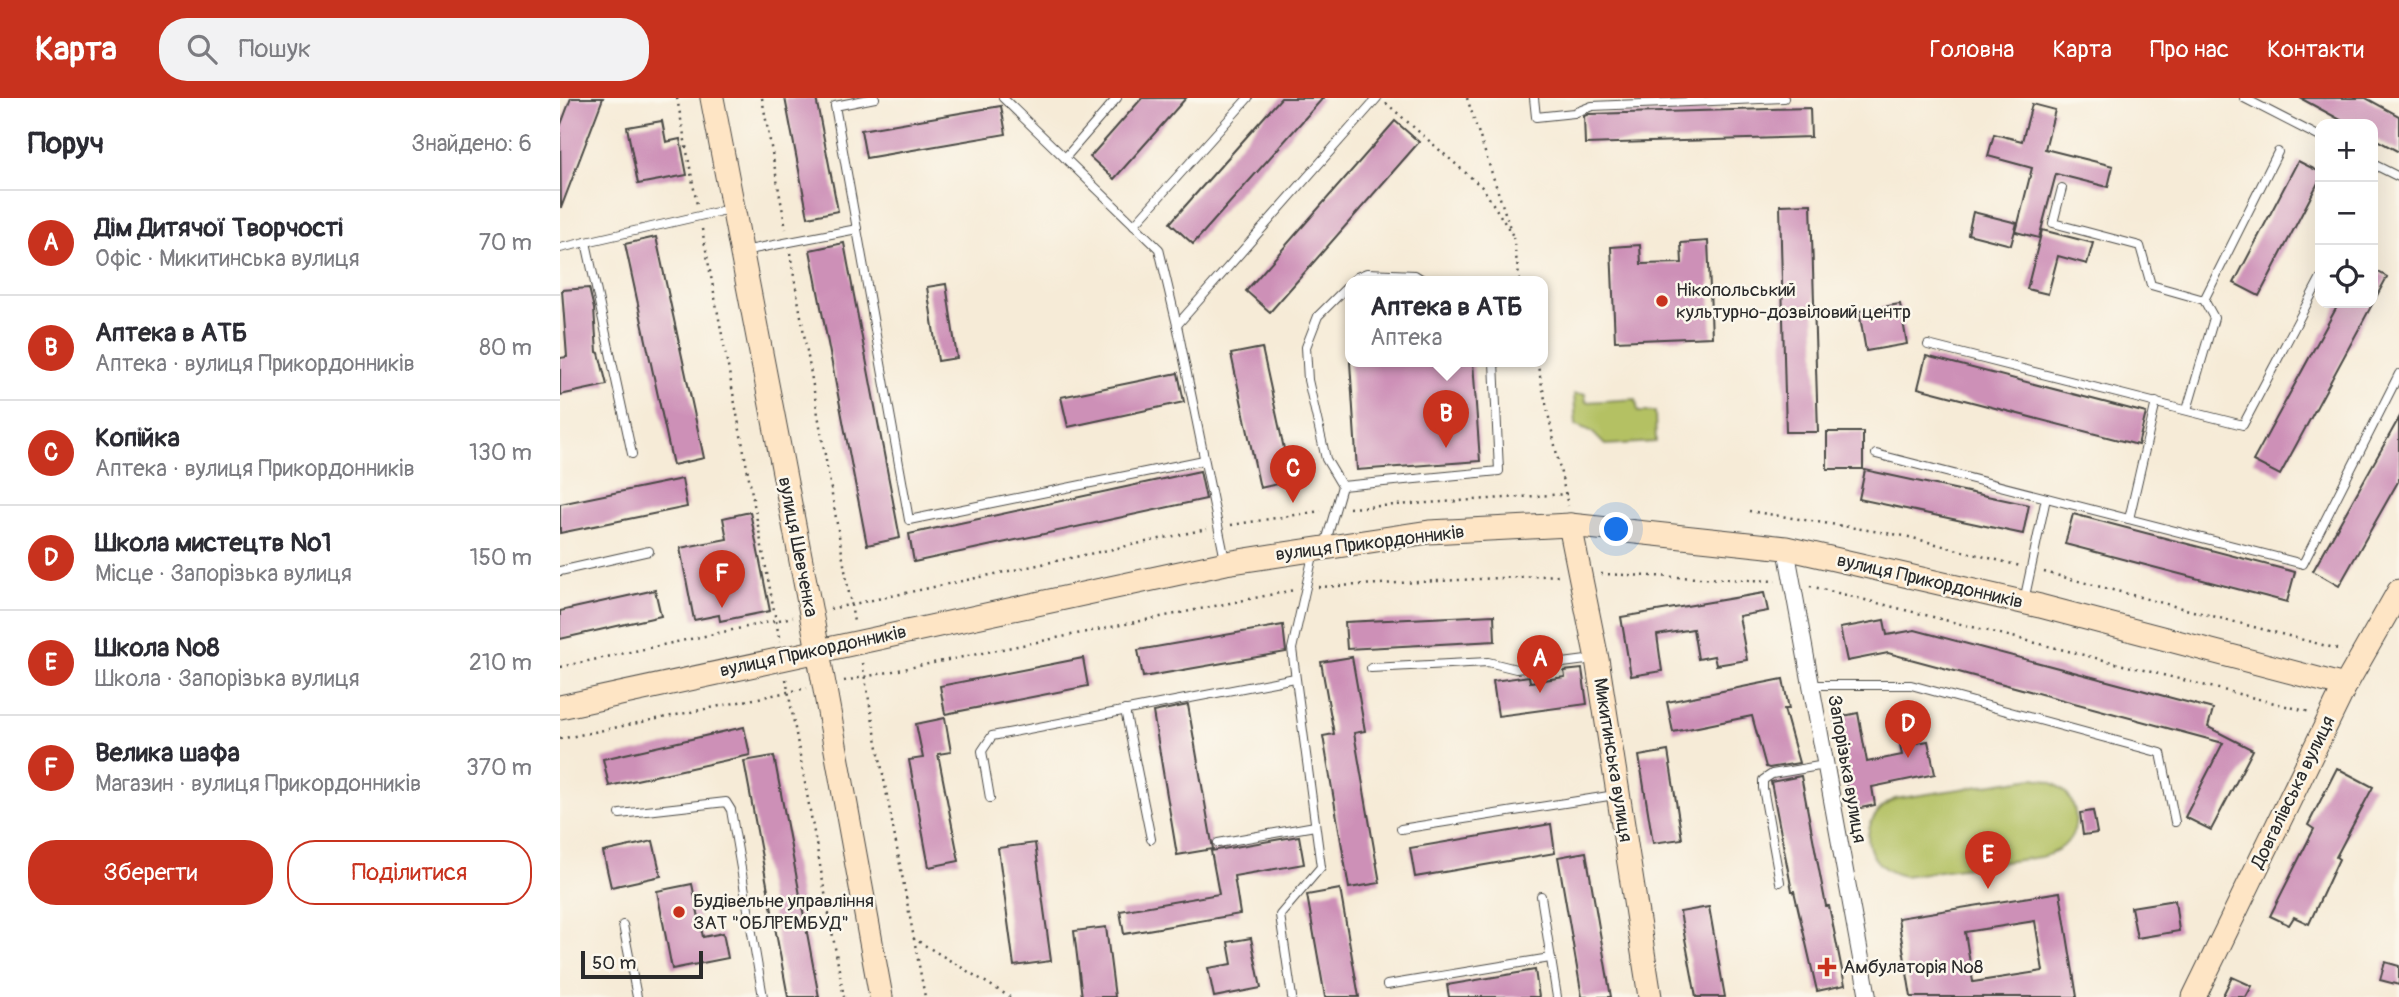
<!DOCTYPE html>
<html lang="uk">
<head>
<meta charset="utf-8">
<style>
  body { margin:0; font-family:Pangolin,sans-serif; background:#f2f2f3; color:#2b2b33 }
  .controls { position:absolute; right:21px; top:21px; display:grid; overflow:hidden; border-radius:14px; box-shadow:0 7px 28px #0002 }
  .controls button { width:63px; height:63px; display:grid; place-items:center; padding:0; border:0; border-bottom:2px solid #e1e1e2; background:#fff; color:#2b2b33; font:35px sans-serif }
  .scale { position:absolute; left:21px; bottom:18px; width:122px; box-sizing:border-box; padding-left:7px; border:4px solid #2b2b2b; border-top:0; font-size:19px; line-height:24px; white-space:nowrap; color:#2b2b2b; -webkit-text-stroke:5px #fbf7ec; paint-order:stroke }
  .you { position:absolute; left:1057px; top:432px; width:24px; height:24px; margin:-18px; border:5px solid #fff; border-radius:50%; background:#1a73e8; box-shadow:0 0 0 10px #1a73e833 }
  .badge { display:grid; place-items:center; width:46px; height:46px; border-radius:50%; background:#c8321e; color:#fff; font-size:23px; font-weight:700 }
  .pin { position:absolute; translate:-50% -58px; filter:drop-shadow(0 2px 4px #0008) }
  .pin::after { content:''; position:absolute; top:37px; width:24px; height:21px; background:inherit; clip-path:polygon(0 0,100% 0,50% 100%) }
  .popup { position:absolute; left:785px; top:178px; width:203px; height:91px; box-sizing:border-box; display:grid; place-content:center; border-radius:14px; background:#fff; filter:drop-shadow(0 2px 5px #0005); font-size:23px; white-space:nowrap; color:#7c7c81 }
  .popup b { font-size:26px; color:#2b2b33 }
  .popup::after { content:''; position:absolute; left:50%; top:100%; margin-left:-14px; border:14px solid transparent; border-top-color:#fff }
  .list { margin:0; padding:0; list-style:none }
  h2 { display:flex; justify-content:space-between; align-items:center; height:91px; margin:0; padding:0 28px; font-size:30px }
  h2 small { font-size:23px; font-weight:400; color:#7c7c81 }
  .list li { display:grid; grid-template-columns:46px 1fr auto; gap:21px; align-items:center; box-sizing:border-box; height:105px; padding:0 28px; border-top:2px solid #e1e1e2 }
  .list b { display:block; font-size:26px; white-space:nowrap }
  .list p { margin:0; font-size:23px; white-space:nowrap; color:#7c7c81 }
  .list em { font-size:23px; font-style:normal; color:#7c7c81 }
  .actions { display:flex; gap:14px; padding:21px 28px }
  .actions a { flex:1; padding:16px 0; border:2px solid #c8321e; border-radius:28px; text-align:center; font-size:24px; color:#c8321e }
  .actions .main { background:#c8321e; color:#fff }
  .icon { flex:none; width:38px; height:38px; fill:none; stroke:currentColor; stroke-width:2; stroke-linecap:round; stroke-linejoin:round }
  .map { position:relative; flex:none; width:1839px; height:899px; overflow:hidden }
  header { display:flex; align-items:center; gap:42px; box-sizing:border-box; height:98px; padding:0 35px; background:#c8321e; color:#fff }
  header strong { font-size:33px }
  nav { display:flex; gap:38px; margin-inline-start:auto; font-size:24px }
  .search { width:490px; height:63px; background:#f2f2f3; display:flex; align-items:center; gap:18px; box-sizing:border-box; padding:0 24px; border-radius:28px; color:#7c7c81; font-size:26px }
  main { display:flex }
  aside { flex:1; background:#fff }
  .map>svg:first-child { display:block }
  .green { fill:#b4c163; stroke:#707647; stroke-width:2 }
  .building { fill:#cd90b7; fill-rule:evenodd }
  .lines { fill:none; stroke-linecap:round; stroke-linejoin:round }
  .lane-casing { stroke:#494845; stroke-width:10 }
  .street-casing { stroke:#494845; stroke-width:18 }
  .secondary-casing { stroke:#494845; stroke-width:25 }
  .path { stroke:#494845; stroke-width:2.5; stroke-dasharray:2 5; stroke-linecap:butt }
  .lane { stroke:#fff; stroke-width:8 }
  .street { stroke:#fff; stroke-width:16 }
  .secondary { stroke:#fee5c5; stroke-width:23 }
  .poi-dot { fill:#c8321e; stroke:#fbf7ec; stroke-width:2.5 }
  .labels { text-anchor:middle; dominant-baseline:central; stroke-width:5; stroke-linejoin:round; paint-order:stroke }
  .poi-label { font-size:19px; fill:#2b2b2b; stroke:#fbf7ec; text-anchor:start }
  .street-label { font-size:19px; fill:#2b2b2b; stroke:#fbf7ec }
</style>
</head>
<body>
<header>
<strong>Карта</strong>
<div class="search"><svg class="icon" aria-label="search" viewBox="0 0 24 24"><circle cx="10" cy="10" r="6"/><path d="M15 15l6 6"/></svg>Пошук</div>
<nav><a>Головна</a><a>Карта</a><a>Про нас</a><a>Контакти</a></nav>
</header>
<main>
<aside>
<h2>Поруч<small>Знайдено: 6</small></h2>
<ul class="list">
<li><span class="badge">A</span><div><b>Дім Дитячої Творчості</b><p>Офіс · Микитинська вулиця</p></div><em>70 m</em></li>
<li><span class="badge">B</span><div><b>Аптека в АТБ</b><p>Аптека · вулиця Прикордонників</p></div><em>80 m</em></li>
<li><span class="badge">C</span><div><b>Копійка</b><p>Аптека · вулиця Прикордонників</p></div><em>130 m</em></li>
<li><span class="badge">D</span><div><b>Школа мистецтв №1</b><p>Місце · Запорізька вулиця</p></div><em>150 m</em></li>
<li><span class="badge">E</span><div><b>Школа №8</b><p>Школа · Запорізька вулиця</p></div><em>210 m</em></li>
<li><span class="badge">F</span><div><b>Велика шафа</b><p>Магазин · вулиця Прикордонників</p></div><em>370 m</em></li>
</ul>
<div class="actions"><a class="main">Зберегти</a><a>Поділитися</a></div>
</aside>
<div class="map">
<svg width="1839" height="899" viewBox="0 0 1839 899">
  <rect width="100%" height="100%" fill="#fbf7ec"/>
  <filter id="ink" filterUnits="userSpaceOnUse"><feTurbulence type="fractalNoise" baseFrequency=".0143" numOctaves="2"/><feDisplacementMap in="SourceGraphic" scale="14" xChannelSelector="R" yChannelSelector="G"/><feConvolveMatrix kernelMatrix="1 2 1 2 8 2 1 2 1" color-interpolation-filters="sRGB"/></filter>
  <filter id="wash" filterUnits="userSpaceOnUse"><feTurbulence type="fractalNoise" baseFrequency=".00686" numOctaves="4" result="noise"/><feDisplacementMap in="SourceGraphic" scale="28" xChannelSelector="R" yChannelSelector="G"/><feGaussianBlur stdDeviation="1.57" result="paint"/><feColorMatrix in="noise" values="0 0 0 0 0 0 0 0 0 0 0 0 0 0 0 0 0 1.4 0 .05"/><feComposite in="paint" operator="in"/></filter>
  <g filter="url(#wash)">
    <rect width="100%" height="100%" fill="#f6ebd7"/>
    <!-- green -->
    <g class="green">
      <polygon points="1014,296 1025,296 1026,304 1076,301 1078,314 1095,314 1096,344 1045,347 1031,333 1016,327"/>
      <path d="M1473,680C1525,684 1532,749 1480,759L1344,778C1300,769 1296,720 1335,701Z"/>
    </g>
    <g id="blocks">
      <!-- building -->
      <g class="building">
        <polygon points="11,0 43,0 1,110 0,29"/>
        <polygon points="225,0 256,0 278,113 248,119"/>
        <polygon points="582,0 626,0 554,81 530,59"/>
        <polygon points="721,0 763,0 633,146 610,125"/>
        <polygon points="1740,0 1806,0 1839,18 1839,54 1813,40 1813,26 1788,26"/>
        <polygon points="1472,6 1495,12 1485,51 1553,68 1548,89 1496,76 1479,140 1456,134 1472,70 1428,58 1434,36 1462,43"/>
        <polygon points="441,8 446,36 306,60 301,32"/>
        <polygon points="1250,10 1251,39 1025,46 1024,18 1029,16"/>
        <polygon points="102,23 106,44 120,41 127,77 78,86 67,29"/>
        <polygon points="835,23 859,44 710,214 686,193"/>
        <polygon points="1738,63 1760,74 1760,81 1699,198 1674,185"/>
        <polygon points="1251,106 1258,334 1226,334 1220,107"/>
        <polygon points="1413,114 1457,125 1451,147 1408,136"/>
        <polygon points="1482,132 1533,145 1527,166 1498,158 1488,196 1467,191"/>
        <polygon points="96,139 144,360 113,367 65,146"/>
        <polygon points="1148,143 1152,239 1055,243 1051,149 1080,147 1081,166 1122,165 1121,145"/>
        <polygon points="284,145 340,440 307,447 250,152"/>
        <polygon points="1813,171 1827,179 1720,377 1693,363 1779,205 1813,205"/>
        <polygon points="386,186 397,260 378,263 367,189"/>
        <polygon points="29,190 34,211 37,254 39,255 47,287 0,297 0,260 7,259 2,192"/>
        <polygon points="1340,206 1347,246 1306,253 1299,213"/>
        <polygon points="702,250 731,383 700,390 671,256"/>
        <polygon points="1366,258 1586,315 1578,347 1358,290"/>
        <polygon points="790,264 913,264 920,363 797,372"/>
        <polygon points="618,275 624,304 508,329 501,299"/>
        <polygon points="1839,320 1839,382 1779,488 1753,473"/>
        <rect x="1267" y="334" width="36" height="37"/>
        <polygon points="1305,372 1469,407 1463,436 1299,401"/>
        <polygon points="640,373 646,401 354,464 349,436"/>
        <polygon points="122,381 127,409 0,435 0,406"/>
        <polygon points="190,414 210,513 160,523 159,517 134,522 120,450 167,441 163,420"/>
        <polygon points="1513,416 1735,474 1727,504 1505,446"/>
        <polygon points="95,492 101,518 0,541 0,513"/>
        <polygon points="1204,495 1208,513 1179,518 1187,562 1156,567 1154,558 1138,561 1133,531 1097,537 1102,573 1071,578 1061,519"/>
        <polygon points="934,517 935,543 787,551 785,524"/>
        <polygon points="1324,522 1327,537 1355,532 1653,611 1648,629 1693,652 1651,732 1625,719 1663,645 1328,555 1287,563 1280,530"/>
        <polygon points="723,527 726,554 583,579 578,552"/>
        <polygon points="792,559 805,633 794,635 820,785 789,790 763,638 774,636 761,564"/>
        <polygon points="523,560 528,588 385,616 380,588"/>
        <polygon points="1022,571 1027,606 938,618 933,583 969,578 970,584 1005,579 1004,573"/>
        <polygon points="1223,581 1229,611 1224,611 1239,665 1209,670 1206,669 1192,618 1113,634 1107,604"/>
        <polygon points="628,607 653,751 617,757 593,614"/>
        <polygon points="1298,615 1307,664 1342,657 1339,641 1355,638 1357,645 1368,643 1375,676 1312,689 1315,707 1291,712 1274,620"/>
        <polygon points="385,620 391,654 378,656 399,763 369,769 349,662 363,660 356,626"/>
        <polygon points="184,629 190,657 49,688 43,661"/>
        <polygon points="1108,653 1122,741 1093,745 1079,658"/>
        <polygon points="214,658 259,899 228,899 184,663"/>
        <polygon points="1777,670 1813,689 1776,759 1779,761 1749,826 1734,819 1729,827 1710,818 1754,731 1748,727"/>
        <polygon points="1241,678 1266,808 1269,808 1285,887 1257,893 1234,793 1232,793 1211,684"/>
        <polygon points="1533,713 1537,735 1523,737 1520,715"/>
        <polygon points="991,726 995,755 855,779 850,750"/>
        <polygon points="739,738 744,766 674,778 680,816 564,836 560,813 659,796 651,753"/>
        <polygon points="93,743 101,778 51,789 43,754"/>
        <polygon points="475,745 491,863 454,868 438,750"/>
        <polygon points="1026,754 1051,899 1022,899 998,759"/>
        <polygon points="132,786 143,839 163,835 168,860 112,871 97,793"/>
        <polygon points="780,791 799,899 765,899 747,797"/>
        <path d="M1500,794L1517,899H1351L1338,820ZM1475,823L1483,873L1413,884L1405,834Z"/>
        <polygon points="1615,802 1619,833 1577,840 1571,809"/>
        <polygon points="1149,809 1165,899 1136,899 1120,814"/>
        <polygon points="546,829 555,899 522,899 514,833"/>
        <polygon points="691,840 701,890 654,899 648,870 672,866 668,844"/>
        <polygon points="1825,864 1839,868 1839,887 1820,882"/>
        <polygon points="975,872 979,899 889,899 887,887"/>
        <polygon points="1672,879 1692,888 1686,899 1662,899"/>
      </g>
    </g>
  </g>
  <g filter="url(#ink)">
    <use href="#blocks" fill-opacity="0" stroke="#494845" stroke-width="2"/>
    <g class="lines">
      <!-- lane casing -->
      <g class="lane-casing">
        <g id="lane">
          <polyline points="315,0 275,8 349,422 644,362"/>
          <polyline points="443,0 599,151 617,227"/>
          <polyline points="974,0 976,19 1014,15 1032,8 1224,0"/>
          <polyline points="1684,0 1760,39"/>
          <polyline points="505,60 557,0"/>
          <polyline points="1813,66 1839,79"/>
          <polyline points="1502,90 1493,125 1580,148 1591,187 1644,202 1654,220 1627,312"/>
          <polyline points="574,127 688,0"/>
          <polyline points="26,144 72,356"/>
          <polyline points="0,150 170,111"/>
          <polyline points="183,153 297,131"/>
          <polyline points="792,184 797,179 807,175 855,177 866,184"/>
          <polyline points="1644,202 1718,54"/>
          <polyline points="1368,247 1683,327 1760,181"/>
          <polyline points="1316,356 1743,466 1839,276"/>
          <polyline points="782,388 939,373 934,264"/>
          <polyline points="1569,421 1596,304"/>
          <polyline points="765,447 782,388 766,361 748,282 746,249 758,218 790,186"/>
          <polyline points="665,462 617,227 817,0"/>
          <polyline points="0,473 89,453"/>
          <polyline points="1464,503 1486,400"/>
          <polyline points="811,570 928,564 956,571 1034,561"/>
          <polyline points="1251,587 1351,587 1601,655 1615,724"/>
          <polyline points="565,612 591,741"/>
          <polyline points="430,700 422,653 432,638 735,580"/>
          <polyline points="60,716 166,704 171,712 203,899"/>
          <polyline points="841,731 1055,697"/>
          <polyline points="658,745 755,728"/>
          <polyline points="1220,784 1203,690 1203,682 1212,676 1265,667"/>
          <polyline points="981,798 997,899"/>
          <polyline points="63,827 77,899"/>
          <polyline points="827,887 990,860"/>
          <polyline points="732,899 720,817 761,769 732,551 754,453"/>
        </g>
      </g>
      <!-- street casing -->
      <g class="street-casing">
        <polyline id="street" points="1226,450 1308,899"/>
      </g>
      <!-- secondary casing -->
      <g class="secondary-casing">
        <g id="secondary">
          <polyline points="152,0 251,515 321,899"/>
          <polyline points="1010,427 1037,561 1090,899"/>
          <polyline points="0,609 666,465 869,434 1010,427 1226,450 1480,508 1785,588"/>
          <polyline points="1634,899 1785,588 1839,493"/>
        </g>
      </g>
      <!-- path -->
      <g class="path">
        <polyline points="117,0 137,107"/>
        <polyline points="202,0 226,131"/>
        <polyline points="907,0 951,133"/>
        <polyline points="826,5 923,90 953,138"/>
        <polyline points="142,131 220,544"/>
        <polyline points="953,139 960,184"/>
        <polyline points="230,155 294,524"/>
        <polyline points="977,264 1008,408"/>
        <polyline points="789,410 1007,396"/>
        <polyline points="1189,413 1345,438 1460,468"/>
        <polyline points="671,427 761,413"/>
        <polyline points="1484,474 1782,552"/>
        <polyline points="1041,476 1216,483"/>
        <polyline points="1250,488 1750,614"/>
        <polyline points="758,489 1000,477"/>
        <polyline points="270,511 647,431"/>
        <polyline points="302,565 365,899"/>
        <polyline points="0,569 233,519"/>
        <polyline points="226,581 284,899"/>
        <polyline points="284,583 734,492"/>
        <polyline points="0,641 247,590"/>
        <polyline points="353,840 450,899"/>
      </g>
      <!-- lane -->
      <use href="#lane" class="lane"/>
      <!-- street -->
      <use href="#street" class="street"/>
      <!-- secondary -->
      <use href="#secondary" class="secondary"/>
    </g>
  </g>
  <!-- markers -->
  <g class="poi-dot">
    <circle cx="1102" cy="203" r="7"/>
    <circle cx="119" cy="814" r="7"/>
    <path d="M1263.5 858.5h7v7h7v7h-7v7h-7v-7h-7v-7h7z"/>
  </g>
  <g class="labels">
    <!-- poi labels -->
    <g class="poi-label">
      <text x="1116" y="192">Нікопольський<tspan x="1116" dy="22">культурно-дозвіловий центр</tspan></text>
      <text x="133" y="803">Будівельне управління<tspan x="133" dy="22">ЗАТ "ОБЛРЕМБУД"</tspan></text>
      <text x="1283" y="869">Амбулаторія №8</text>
    </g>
    <!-- street labels -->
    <g class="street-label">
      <text transform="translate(810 445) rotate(-7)">вулиця Прикордонників</text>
      <text transform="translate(238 449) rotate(79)">вулиця Шевченка</text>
      <text transform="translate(1370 483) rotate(13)">вулиця Прикордонників</text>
      <text transform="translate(253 553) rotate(-12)">вулиця Прикордонників</text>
      <text transform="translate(1053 662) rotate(81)">Микитинська вулиця</text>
      <text transform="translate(1287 671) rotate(80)">Запорізька вулиця</text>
      <text transform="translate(1733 694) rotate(-64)">Довгалівська вулиця</text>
    </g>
  </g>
</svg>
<div class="controls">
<button>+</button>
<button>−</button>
<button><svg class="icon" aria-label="locate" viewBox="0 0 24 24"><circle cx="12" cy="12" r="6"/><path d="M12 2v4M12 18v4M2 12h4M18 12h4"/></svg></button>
</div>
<div class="scale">50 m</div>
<div class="you"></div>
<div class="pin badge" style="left:980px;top:595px">A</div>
<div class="pin badge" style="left:886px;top:350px">B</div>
<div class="popup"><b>Аптека в АТБ</b>Аптека</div>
<div class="pin badge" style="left:733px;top:405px">C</div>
<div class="pin badge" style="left:1348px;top:660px">D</div>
<div class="pin badge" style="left:1428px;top:791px">E</div>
<div class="pin badge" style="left:162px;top:510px">F</div>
</div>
</main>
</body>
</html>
